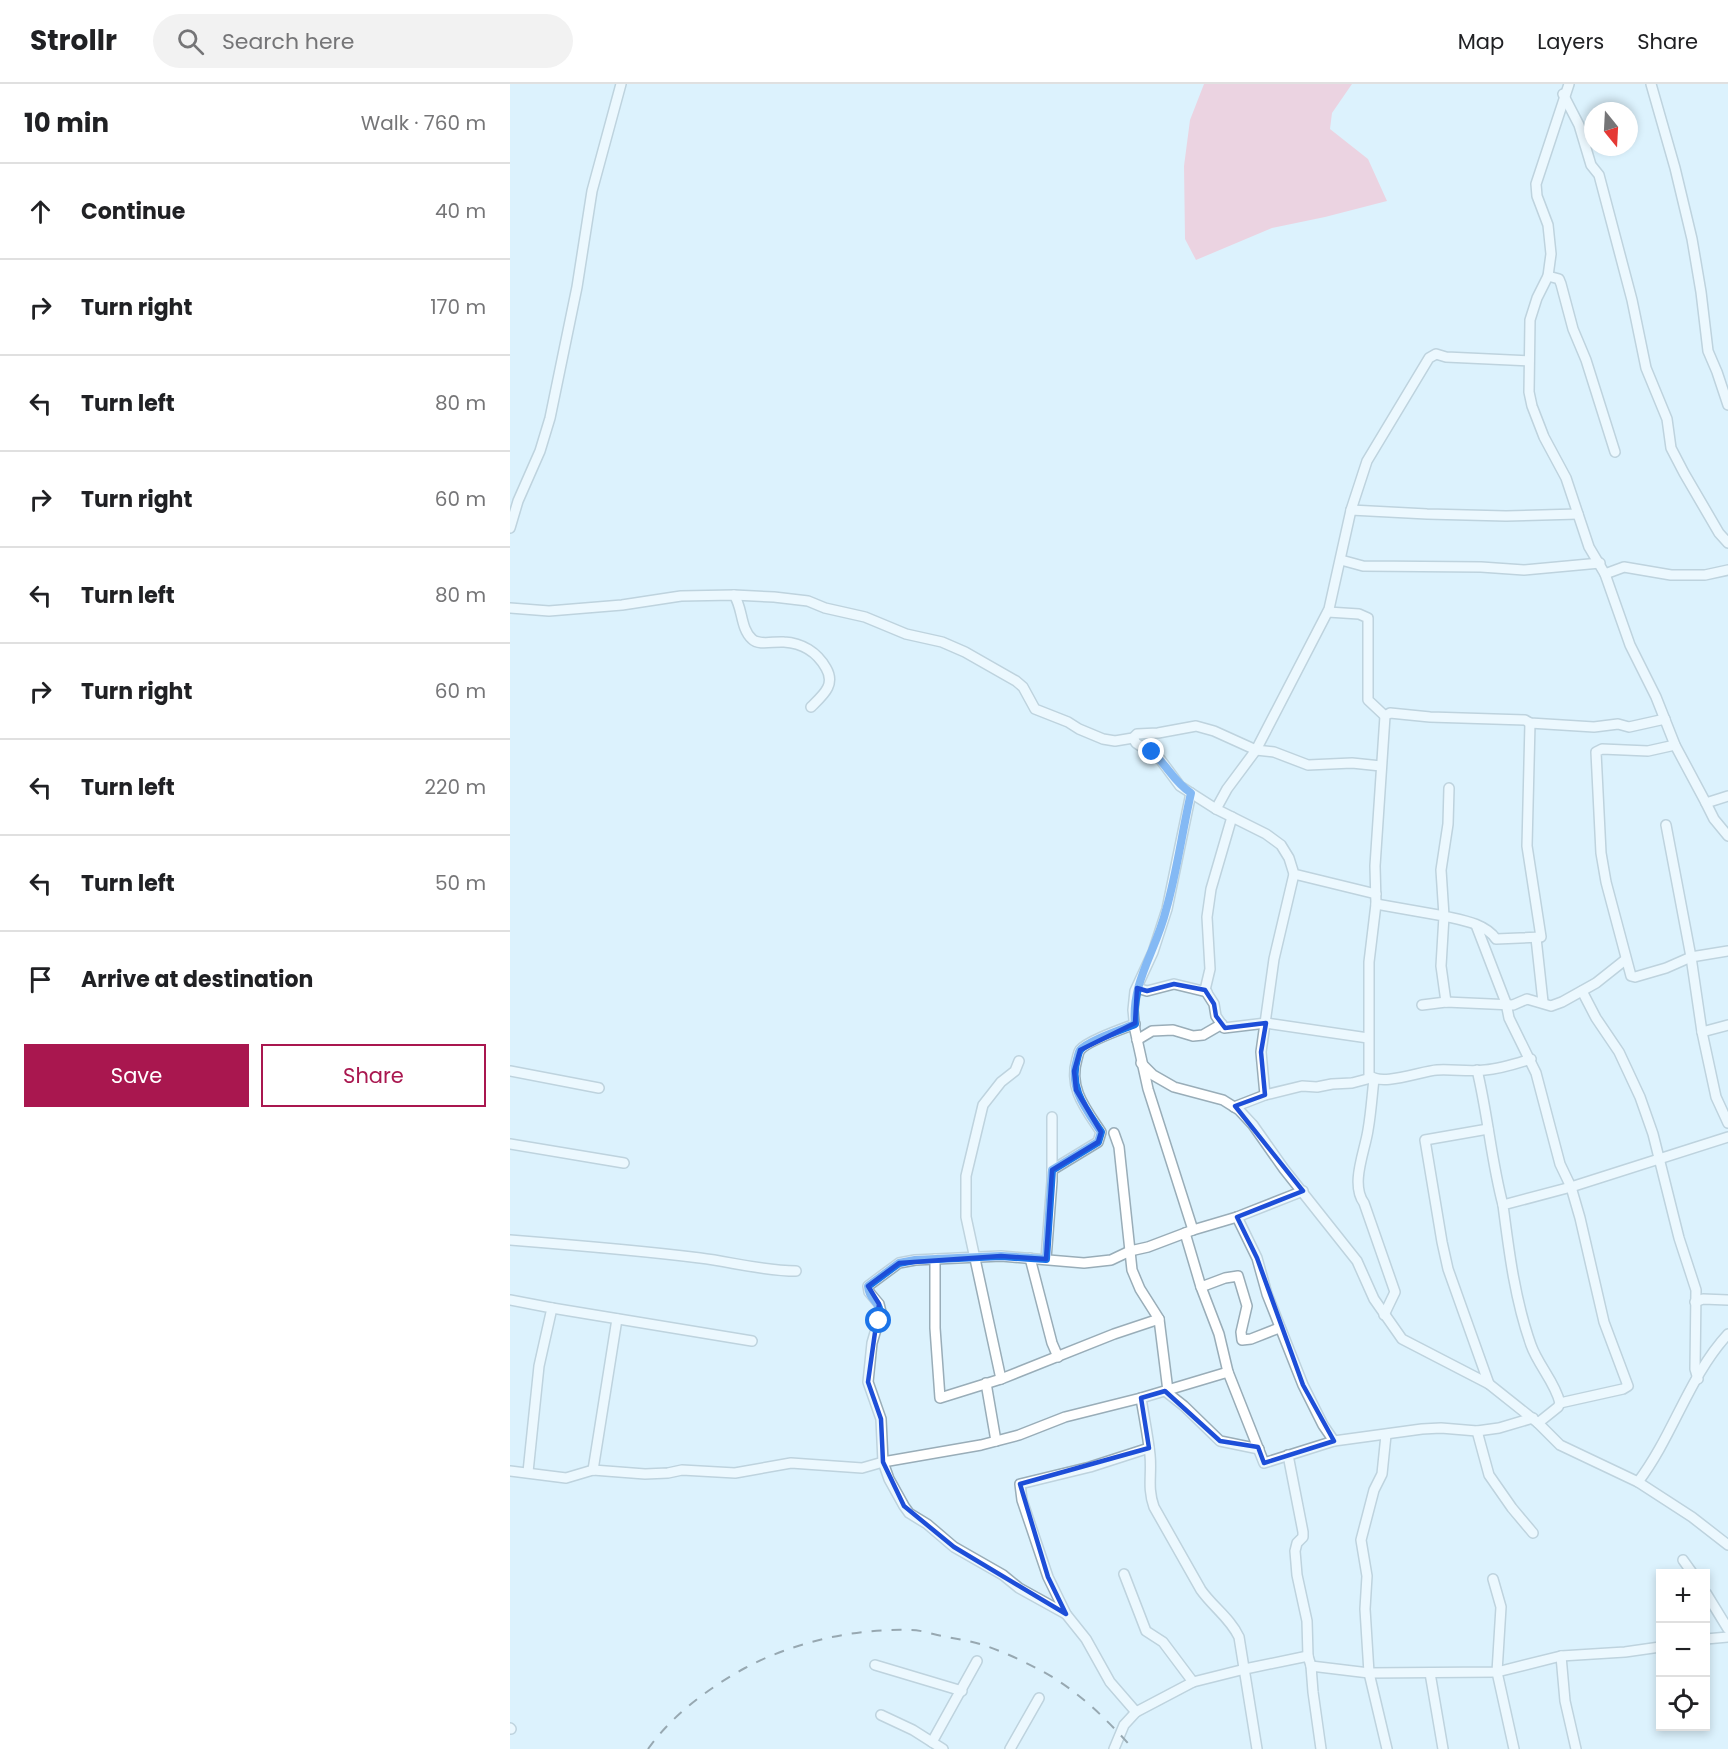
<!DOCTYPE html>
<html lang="en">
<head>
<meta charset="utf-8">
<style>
  body { margin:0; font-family:Poppins,sans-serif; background:#f2f2f2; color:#202124 }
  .controls { position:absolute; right:18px; bottom:18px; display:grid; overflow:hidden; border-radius:0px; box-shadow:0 3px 9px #0003 }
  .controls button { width:54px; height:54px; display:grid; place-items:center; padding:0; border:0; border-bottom:2px solid #e0e0e0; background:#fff; color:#202124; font:30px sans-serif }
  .compass { position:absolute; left:1074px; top:18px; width:54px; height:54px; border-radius:50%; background:#fff; box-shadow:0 3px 9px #0003; rotate:162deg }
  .stop { position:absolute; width:18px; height:18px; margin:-14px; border:4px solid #1a73e8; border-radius:50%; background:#fff }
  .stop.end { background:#1a73e8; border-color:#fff; box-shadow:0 2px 6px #0008 }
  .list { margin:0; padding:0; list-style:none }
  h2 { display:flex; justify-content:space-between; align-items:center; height:78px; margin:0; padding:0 24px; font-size:26px }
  h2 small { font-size:20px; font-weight:400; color:#757577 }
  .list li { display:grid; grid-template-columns:39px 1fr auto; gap:18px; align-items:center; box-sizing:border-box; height:96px; padding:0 24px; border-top:2px solid #e0e0e0 }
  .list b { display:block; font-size:22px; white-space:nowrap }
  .list em { font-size:20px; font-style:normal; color:#757577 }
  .actions { display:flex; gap:12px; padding:18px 24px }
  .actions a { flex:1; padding:14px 0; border:2px solid #a9174f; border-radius:0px; text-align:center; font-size:21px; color:#a9174f }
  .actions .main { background:#a9174f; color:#fff }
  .icon { flex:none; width:33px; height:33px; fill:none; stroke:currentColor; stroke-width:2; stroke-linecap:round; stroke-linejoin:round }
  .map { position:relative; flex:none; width:1218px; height:1665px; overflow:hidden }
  header { display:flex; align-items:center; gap:36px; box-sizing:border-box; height:84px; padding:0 30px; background:#fff; border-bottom:2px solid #e0e0e0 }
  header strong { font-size:28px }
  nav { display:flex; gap:33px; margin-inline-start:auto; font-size:21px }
  .search { width:420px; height:54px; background:#f2f2f2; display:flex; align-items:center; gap:15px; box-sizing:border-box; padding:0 21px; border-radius:33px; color:#757577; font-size:22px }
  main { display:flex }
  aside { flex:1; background:#fff }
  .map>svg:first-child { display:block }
  .green { fill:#fdaebe }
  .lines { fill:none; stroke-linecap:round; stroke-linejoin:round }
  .minor-casing { stroke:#99adb8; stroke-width:12 }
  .minor { stroke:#fff; stroke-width:9 }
  .rail { stroke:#444f55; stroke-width:2; stroke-dasharray:10 10; stroke-linecap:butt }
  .route { stroke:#1a73e8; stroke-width:8 }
  .marked { fill:none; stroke:#1d4ed8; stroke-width:4.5; stroke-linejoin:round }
</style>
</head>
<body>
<header>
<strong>Strollr</strong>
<div class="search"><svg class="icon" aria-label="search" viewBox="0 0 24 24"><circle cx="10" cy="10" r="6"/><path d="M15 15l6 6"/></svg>Search here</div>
<nav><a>Map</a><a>Layers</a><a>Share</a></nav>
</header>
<main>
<aside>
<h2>10 min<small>Walk · 760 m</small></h2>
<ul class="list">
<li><svg class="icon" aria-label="ahead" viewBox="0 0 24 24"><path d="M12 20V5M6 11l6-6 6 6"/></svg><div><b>Continue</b></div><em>40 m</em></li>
<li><svg class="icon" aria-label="right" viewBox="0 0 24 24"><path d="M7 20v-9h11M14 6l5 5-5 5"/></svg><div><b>Turn right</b></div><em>170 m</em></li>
<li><svg class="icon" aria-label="left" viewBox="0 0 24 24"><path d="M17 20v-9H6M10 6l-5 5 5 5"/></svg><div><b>Turn left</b></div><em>80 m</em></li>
<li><svg class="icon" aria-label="right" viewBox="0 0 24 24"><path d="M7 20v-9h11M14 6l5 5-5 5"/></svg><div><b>Turn right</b></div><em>60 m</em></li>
<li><svg class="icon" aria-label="left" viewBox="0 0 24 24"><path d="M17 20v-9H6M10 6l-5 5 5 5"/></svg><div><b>Turn left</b></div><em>80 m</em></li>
<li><svg class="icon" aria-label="right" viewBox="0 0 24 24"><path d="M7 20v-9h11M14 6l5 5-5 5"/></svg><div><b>Turn right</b></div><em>60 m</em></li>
<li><svg class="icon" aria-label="left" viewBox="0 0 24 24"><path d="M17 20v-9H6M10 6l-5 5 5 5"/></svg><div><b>Turn left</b></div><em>220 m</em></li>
<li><svg class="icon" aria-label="left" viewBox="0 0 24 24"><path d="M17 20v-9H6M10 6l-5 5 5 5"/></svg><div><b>Turn left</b></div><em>50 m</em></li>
<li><svg class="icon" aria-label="arrive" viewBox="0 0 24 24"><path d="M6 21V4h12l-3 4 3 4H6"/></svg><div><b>Arrive at destination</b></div></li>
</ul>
<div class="actions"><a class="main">Save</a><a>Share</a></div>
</aside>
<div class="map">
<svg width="1218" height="1665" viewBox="0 0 1218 1665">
  <rect width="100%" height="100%" fill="#dcf2fd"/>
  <!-- green -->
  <polygon class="green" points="694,0 842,0 822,29 820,45 858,75 877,117 815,133 762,144 686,176 675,155 674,82 680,36"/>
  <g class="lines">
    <!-- minor casing -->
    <g class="minor-casing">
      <g id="minor">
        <polyline points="1059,0 1026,100 1027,112 1038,141 1041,170 1038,192 1027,214 1020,236 1019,308 1022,322 1034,353 1056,394 1079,463 1095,490 1120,561 1146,613 1165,661 1196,719"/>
        <polyline points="1141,0 1165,84 1182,155 1191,208 1198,267 1207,288 1218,321"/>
        <polyline points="1053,10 1069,41 1081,81 1089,91 1122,216 1136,284 1157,335 1161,364 1174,389 1209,449 1218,459"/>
        <polyline points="1038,192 1049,195 1051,200 1063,245 1076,276 1105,368"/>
        <polyline points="841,426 917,430 996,432 1068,430"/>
        <polyline points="0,444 8,417 30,367 40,334 67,203 82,107 111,0"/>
        <polyline points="831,476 853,482 971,483 1014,486 1090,479"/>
        <polyline points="1095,490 1114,483 1161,491 1195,491 1218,486"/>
        <polyline points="224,511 264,513 298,517 315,524 355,533 396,550 432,558 455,568 506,597 513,603 525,625 558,638 569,645 593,655 605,657 623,654 627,650 648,649 686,642 704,647 746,666 764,668 798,681 842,679 871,682"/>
        <path d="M0,524L39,527L112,521L171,512L224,511C233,524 230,544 242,555C249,562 264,557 274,558C292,559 307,568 316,584C326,601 313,611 301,623"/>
        <polyline points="818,528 849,530 858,534 858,616 875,632"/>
        <polyline points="623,654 626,659 650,675 670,702 706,725 756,750 771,761 779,774 784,790 866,810"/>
        <polyline points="1165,661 1138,667 1092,665 1086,668 1091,769 1096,798 1121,892 1125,893 1156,884 1181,873 1218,867"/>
        <path d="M939,704L938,740L931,786L934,832C951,836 975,839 986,855L1031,853L1017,762L1020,639"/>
        <polyline points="681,709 657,825 643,868 625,907 623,926 625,946 638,1005 683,1146"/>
        <polyline points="1218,712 1196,719 1204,735 1218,752"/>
        <polyline points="706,725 717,705 746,666 819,525 841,426 857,377 919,274 926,270 936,273 1019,277"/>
        <polyline points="722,733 701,805 697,833 700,885 695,906 704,920 706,932 714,944 756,939 858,954"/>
        <polyline points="1156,741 1181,873 1192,948 1206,1013 1218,1039"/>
        <polyline points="866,820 934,832 931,882 936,918"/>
        <polyline points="966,841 996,919 999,934 1026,989 1050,1080 1061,1103 1070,1134 1094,1238 1118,1302 1113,1305 1050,1319"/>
        <polyline points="1026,854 1033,918"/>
        <polyline points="627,904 637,907 664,900 697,908 695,906"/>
        <polyline points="1072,907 1086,934 1109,968 1130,1013 1143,1050 1169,1154 1186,1206 1185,1285 1188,1295"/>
        <polyline points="912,921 936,918 1003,921 1017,915 1041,922 1052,918 1086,899 1115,876"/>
        <polyline points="1192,948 1218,941"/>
        <polyline points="627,956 642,947 663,946 683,952 693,951 712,940"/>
        <path d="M1021,975C1005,980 991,985 975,986C959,988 943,985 927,986C911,987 871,1003 859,991V878L866,820L865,782L875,632L880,629L920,633L1015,636L1020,639L1084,643L1108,640L1119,643L1155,635"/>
        <polyline points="631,979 643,991 664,1003 713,1016 729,1026 743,1041 774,1085 847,1177 864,1215 892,1255 979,1300 1028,1339"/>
        <path d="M967,986C978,1031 981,1076 993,1121"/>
        <polyline points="0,987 89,1004"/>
        <path d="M864,995C862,1012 861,1029 858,1046C855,1067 840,1100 854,1119L885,1208L874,1231"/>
        <polyline points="755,1011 792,1002 807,1003 822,1000 842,999 861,994"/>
        <polyline points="724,1023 755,1011 751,968 764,875 784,790"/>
        <polyline points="978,1045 915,1056 932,1158 938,1185 979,1300"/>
        <polyline points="604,1049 609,1063 622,1186 630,1205 649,1235 658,1307"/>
        <path d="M1218,1053L1061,1103L993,1121C999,1168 1005,1216 1021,1261C1028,1281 1045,1298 1050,1319L1048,1323L1028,1339L1050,1361L1128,1398L1182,1433L1218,1461"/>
        <polyline points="0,1060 114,1079"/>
        <path d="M542,1086L588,1058L591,1048C576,1025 558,1004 567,975C568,972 568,969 570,966C577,957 612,945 625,940"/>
        <polyline points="727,1133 747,1174 757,1210 793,1301 813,1341 824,1357"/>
        <polyline points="675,1149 691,1203 709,1250 718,1288 754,1379 824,1357 912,1345 931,1344 967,1347 989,1344 1023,1334"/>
        <path d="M0,1156C63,1161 126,1166 190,1174C222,1178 253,1187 286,1187"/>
        <polyline points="520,1174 542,1259 548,1273"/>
        <polyline points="425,1175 425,1244 430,1314 491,1295 456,1133 456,1092 473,1021 491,998 505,987 509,977"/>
        <polyline points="536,1175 542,1097 542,1033"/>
        <polyline points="691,1203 715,1194 728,1192 737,1222 731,1248 732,1256 741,1255 769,1244"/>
        <polyline points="0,1216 42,1224 29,1282 18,1388"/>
        <polyline points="1185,1218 1193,1215 1218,1216"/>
        <polyline points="42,1224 242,1257"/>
        <polyline points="491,1295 604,1250 649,1235"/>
        <polyline points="476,1299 486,1357"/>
        <polyline points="655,1307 674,1322 710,1357 749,1365"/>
        <path d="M631,1314C634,1333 638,1352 640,1371C642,1391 637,1403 644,1423L691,1506C703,1523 720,1534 729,1553L747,1665"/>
        <polyline points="967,1347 979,1391 1002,1424 1023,1449"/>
        <polyline points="876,1351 872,1390 864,1406 851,1456 857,1492 855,1525 859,1589 877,1665"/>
        <polyline points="639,1364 580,1383 510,1400 512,1416 538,1493 556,1530 576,1555 600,1598 626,1628 683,1598"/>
        <polyline points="778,1371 793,1448 793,1453 787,1459 785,1467 787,1491 797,1537 798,1572"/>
        <polyline points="83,1386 107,1235"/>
        <polyline points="0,1387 56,1394 83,1386 135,1390 158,1389 172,1386 225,1389 281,1379 352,1384 373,1378 471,1361 509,1351 555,1333 631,1314 718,1288"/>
        <path d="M1128,1398C1163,1352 1179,1292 1218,1250"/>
        <polyline points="1173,1476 1183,1490"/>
        <polyline points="614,1490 636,1547 653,1558 683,1598 735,1585 798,1572 801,1582"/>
        <polyline points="983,1495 991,1523 987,1588 1004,1665"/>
        <polyline points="1196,1509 1218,1545"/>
        <polyline points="556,1530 509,1504 493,1491 444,1463 417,1440 399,1429 394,1422 379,1395 373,1378 371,1335 358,1298 362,1259 371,1228 369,1220 359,1208 358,1202 389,1179 405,1176 491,1172 574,1179 601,1176 620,1167 638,1163 683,1146 727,1133 793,1107"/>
        <polyline points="1196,1555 1218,1553"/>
        <polyline points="1051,1572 1055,1617 1066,1665"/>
        <polyline points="365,1581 452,1607"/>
        <polyline points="920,1589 933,1665"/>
        <polyline points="371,1631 403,1646 433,1665"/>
        <polyline points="0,1644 1,1645"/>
        <polyline points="422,1658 467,1577"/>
        <polyline points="500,1665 529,1614"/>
        <polyline points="604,1665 614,1641 626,1628"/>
        <polyline points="811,1665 803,1608 801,1582 859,1589 987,1588 1051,1572 1115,1568 1150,1563"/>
      </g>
    </g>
    <!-- minor -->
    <use href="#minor" class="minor"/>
    <!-- rail -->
    <path class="rail" d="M138,1665C161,1632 200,1603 235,1584C284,1558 345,1544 401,1546C411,1546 422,1550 432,1552C447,1555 462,1557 476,1562C494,1568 513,1577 530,1586C566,1605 597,1635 623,1665"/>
  </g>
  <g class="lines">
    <!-- route -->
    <path class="route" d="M369,1237C373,1215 359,1219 358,1202L389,1179L405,1176L491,1172L536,1175L542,1086L588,1058L591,1048C576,1025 558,1004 567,975C568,972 568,969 570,966C577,957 613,945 625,940C621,898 646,867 656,826C667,788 672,748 681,709C664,698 657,681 642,668"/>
  </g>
  <!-- marked area -->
  <path d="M0 0H1218V1665H0ZM664,900L695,906L704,920L706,932L715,944L756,939L751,968L755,1011L725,1022L793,1107L727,1133L747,1174L793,1301L824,1357L754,1379L748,1363L710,1357L655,1307L631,1314L639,1364L510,1400L538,1493L556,1530L444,1463L394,1422L373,1378L371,1335L358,1298L369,1220L358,1202L389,1179L491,1172L536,1175L542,1086L588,1058L591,1048L566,1006L564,987L570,966L625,939L627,904L637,907Z" fill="#dcf2fd" fill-opacity=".55" fill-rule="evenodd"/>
  <path class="marked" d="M664,900L695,906L704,920L706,932L715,944L756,939L751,968L755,1011L725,1022L793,1107L727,1133L747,1174L793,1301L824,1357L754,1379L748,1363L710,1357L655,1307L631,1314L639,1364L510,1400L538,1493L556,1530L444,1463L394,1422L373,1378L371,1335L358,1298L369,1220L358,1202L389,1179L491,1172L536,1175L542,1086L588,1058L591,1048L566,1006L564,987L570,966L625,939L627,904L637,907Z"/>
</svg>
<div class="controls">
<button>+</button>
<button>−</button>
<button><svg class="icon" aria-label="locate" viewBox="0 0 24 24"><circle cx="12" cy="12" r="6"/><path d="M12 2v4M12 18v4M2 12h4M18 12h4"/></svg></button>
</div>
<svg class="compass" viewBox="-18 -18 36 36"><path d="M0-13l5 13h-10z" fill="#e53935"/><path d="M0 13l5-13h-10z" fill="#757577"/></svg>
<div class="stop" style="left:369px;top:1237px"></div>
<div class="stop end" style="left:642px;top:668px"></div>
</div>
</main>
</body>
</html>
